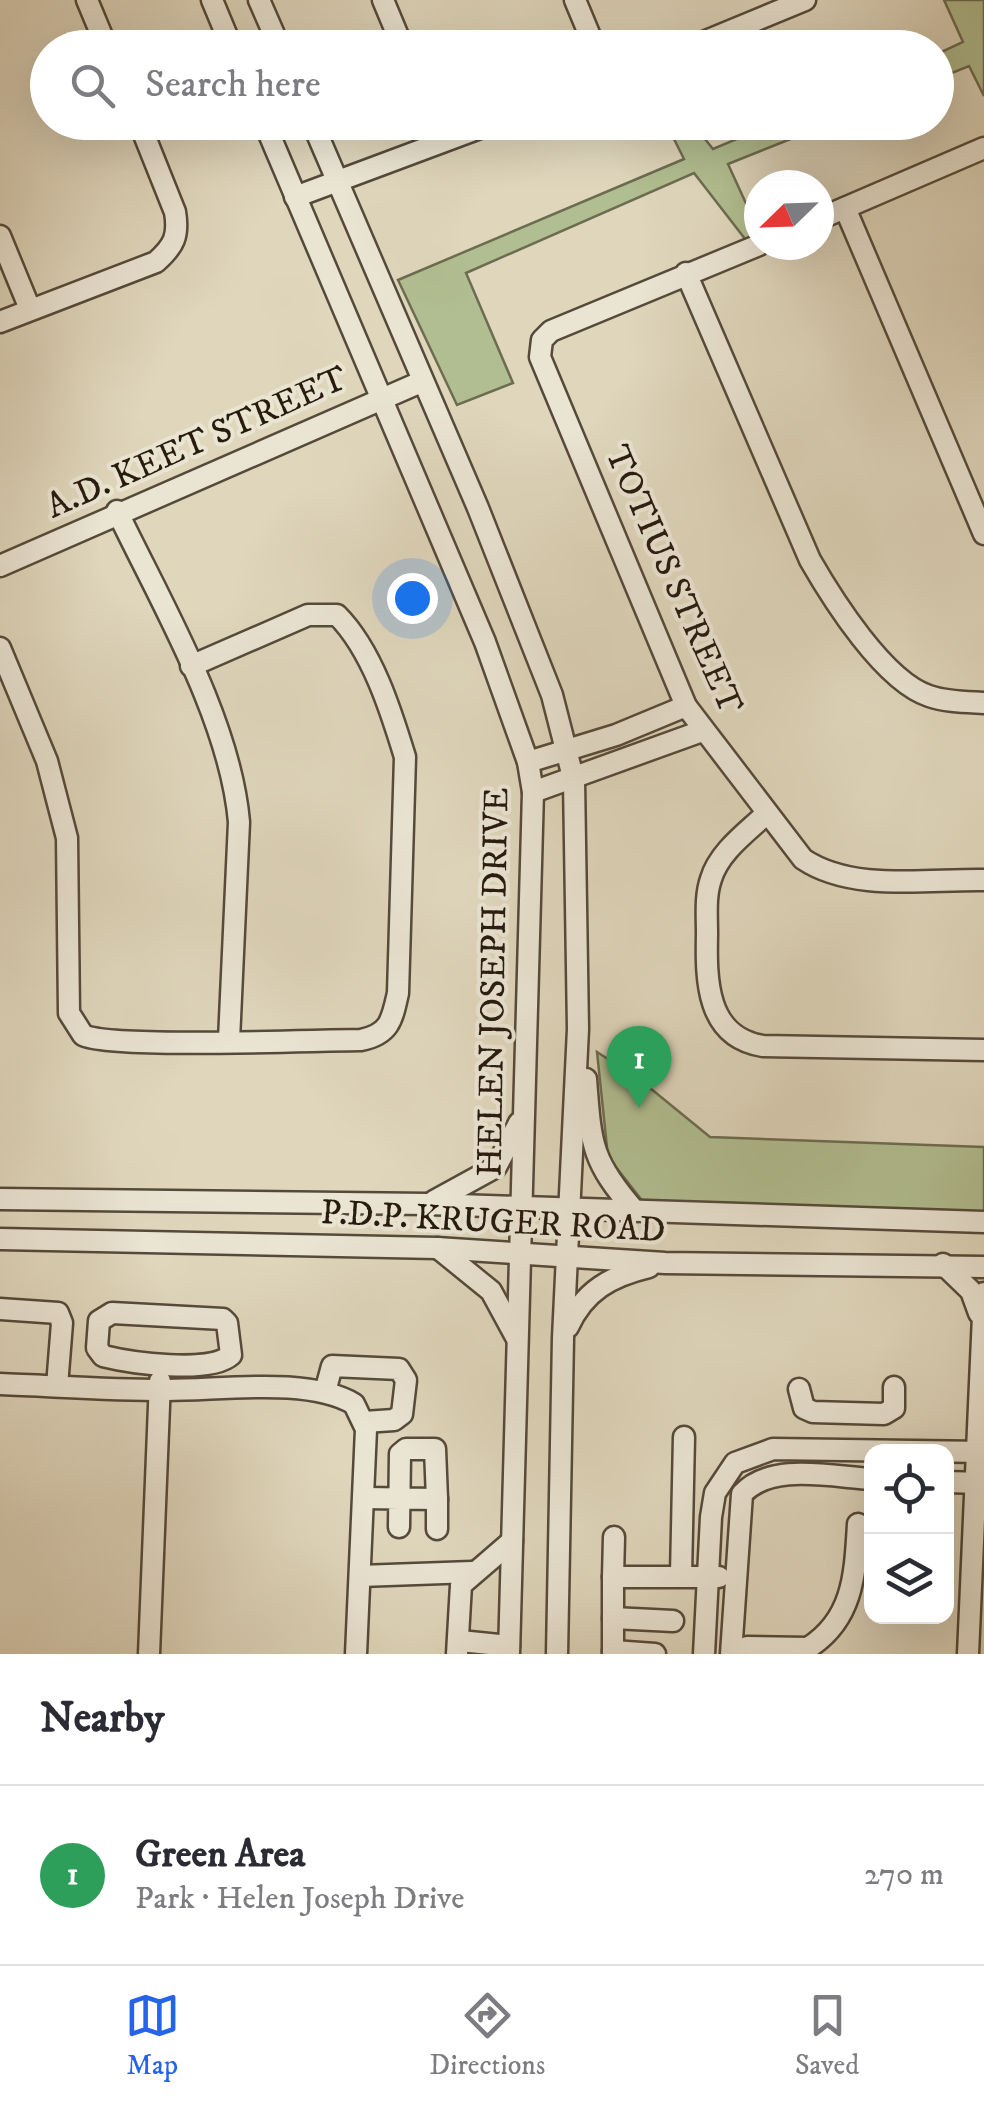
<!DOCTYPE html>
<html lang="en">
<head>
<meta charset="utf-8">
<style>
  body { margin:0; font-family:"IM FELL DW Pica",serif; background:#f2f2f3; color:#2b2b33 }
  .controls { position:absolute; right:30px; bottom:30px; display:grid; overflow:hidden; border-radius:20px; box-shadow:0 10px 40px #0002 }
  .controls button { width:90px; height:90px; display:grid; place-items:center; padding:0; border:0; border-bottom:2px solid #e1e1e2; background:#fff; color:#2b2b33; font:50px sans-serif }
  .compass { position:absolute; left:744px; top:170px; width:90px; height:90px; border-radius:50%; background:#fff; box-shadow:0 10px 40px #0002; rotate:247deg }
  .you { position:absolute; left:412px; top:598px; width:35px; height:35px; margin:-25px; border:8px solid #fff; border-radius:50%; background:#1a73e8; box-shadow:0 0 0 15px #1a73e833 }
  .badge { display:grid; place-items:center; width:65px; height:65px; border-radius:50%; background:#2563eb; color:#fff; font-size:32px; font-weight:700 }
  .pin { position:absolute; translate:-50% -82px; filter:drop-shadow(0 2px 5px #0008) }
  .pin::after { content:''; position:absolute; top:52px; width:35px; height:30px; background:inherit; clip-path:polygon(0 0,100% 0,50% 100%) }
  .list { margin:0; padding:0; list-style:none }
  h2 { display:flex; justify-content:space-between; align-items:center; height:130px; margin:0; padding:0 40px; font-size:42px }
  h2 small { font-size:32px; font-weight:400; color:#7c7c81 }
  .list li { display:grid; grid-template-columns:65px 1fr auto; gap:30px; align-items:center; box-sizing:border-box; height:180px; padding:0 40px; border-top:2px solid #e1e1e2 }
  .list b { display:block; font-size:38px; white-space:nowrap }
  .list p { margin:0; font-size:32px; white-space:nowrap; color:#7c7c81 }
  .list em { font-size:32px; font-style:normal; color:#7c7c81 }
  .icon { flex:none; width:55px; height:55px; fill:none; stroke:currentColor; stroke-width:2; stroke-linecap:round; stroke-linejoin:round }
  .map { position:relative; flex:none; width:984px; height:1654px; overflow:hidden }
  .search { position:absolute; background:#fff; box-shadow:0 10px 40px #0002; left:30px; right:30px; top:30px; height:110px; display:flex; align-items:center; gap:25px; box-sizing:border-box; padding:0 35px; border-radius:55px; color:#7c7c81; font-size:38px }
  .sheet { height:310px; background:#fff }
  nav { display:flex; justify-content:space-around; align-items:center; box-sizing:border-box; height:140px; border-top:2px solid #e1e1e2; background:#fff; font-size:28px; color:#7c7c81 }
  nav a { display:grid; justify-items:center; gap:5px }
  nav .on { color:#2563eb }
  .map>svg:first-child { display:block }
  .green { fill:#b1be91; stroke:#6c6c50; stroke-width:2.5 }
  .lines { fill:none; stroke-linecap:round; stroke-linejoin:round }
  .minor-casing { stroke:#554a3a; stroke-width:25 }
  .minor { stroke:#eae4d3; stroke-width:20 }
  .labels { text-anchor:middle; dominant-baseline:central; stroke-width:8; stroke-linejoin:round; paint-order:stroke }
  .street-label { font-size:35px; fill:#271b0e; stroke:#eae4d3 }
</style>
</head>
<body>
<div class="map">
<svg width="984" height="1654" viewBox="0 0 984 1654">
  <rect width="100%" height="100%" fill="#dfd6bc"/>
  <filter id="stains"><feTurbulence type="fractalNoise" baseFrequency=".002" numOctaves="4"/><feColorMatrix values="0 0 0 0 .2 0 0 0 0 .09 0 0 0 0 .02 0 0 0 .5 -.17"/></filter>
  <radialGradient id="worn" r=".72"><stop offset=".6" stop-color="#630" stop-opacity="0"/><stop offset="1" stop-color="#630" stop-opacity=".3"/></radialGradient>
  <!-- green -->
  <g class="green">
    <polygon points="944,0 984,0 984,96 969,66 937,79 937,54 963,42"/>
    <polygon points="666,123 692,123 713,149 775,123 831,123 728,164 759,232 759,240 749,244 694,173 466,273 513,383 457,405 398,280 684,159"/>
    <polygon points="597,1052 639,1079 710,1137 984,1147 984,1213 648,1208 608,1157"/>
  </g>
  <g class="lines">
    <!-- minor casing -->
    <g class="minor-casing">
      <g id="minor">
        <polyline points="87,0 107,48"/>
        <polyline points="212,0 232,48"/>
        <polyline points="259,0 280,48"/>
        <polyline points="383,0 403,48"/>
        <polyline points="575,0 595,48"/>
        <polyline points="689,48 805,0"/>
        <polyline points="264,122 485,642 528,762 533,792 509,1654"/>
        <polyline points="312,122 478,508 552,695 574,781 578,1029 563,1338 557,1654"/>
        <polyline points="295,197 496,122"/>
        <polyline points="845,208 984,534"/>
        <polyline points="819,219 984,148"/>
        <polyline points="0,236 30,309"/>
        <path d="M759,245L551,331L542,340L540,357L686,706L803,859C852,892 926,879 984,880"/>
        <path d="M686,273L810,560C833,600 884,681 929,696C946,702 966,702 984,703"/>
        <path d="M0,322L156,262C174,246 179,236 175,212L139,122"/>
        <path d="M117,511C162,605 230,719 239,822L229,1040"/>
        <polyline points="0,566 421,382"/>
        <path d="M0,648L47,761L67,838L69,1013L83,1035C111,1049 315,1040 361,1040C390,1034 392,1020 398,993L405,757C391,711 372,650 337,615H308L191,666"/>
        <polyline points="528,762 616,735 686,706"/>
        <polyline points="533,792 702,731"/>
        <path d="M766,814C746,833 719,852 711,879C705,896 707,916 707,934C706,980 706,1037 763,1046L984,1050"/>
        <path d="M586,1079C591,1144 591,1161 635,1211"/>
        <polyline points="0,1199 428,1204 984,1222"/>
        <polyline points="434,1201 496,1167 519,1123"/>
        <polyline points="0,1239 437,1248 665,1263 984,1267"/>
        <polyline points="438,1248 491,1291 516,1337"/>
        <polyline points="943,1264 971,1291 979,1313"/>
        <polyline points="0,1309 58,1313 62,1323 57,1386"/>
        <path d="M112,1313L223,1319L227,1323L231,1355C210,1374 131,1363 103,1356L97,1348L99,1321Z"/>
        <path d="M568,1327C584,1291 611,1276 649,1267"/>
        <path d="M0,1384C54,1386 109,1390 163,1390C217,1391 307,1376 354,1404L366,1429L356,1654"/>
        <polyline points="799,1389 804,1408 813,1412 884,1414 894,1408 894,1387"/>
        <polyline points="325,1392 332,1366 399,1369 406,1380 402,1414 394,1420 364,1422"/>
        <polyline points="946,1482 982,1483"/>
        <polyline points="364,1498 437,1499 435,1449 406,1449 400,1454 399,1527"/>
        <polyline points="437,1529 437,1499"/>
        <polyline points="681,1575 684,1437"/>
        <polyline points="360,1576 472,1572"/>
        <polyline points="613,1577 614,1537"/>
        <polyline points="613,1618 673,1621"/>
        <polyline points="460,1641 509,1646"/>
        <polyline points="613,1651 655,1654"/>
        <polyline points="149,1654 160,1381"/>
        <polyline points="457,1654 461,1585 512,1541"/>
        <polyline points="613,1654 613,1577 719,1577"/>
        <polyline points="704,1654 711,1517 715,1493 735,1463 773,1449 984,1452"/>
        <path d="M731,1654L742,1494C771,1462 832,1477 872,1479"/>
        <path d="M738,1654L747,1647L808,1648C854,1619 855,1573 858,1524"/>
        <polyline points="968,1654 984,1293"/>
      </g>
    </g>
    <!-- minor -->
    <use href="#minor" class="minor"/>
  </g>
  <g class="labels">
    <!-- street labels -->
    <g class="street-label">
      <text transform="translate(197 443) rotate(-24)">A.D. KEET STREET</text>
      <text transform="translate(673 580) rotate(66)">TOTIUS STREET</text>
      <text transform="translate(494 982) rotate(-89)">HELEN JOSEPH DRIVE</text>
      <text transform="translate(493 1222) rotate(3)">P.D.P. KRUGER ROAD</text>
    </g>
  </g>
  <rect width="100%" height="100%" filter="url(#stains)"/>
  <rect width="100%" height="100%" fill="url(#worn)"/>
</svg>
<div class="controls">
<button><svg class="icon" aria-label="locate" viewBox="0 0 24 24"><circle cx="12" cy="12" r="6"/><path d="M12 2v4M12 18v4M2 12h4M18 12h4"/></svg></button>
<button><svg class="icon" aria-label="layers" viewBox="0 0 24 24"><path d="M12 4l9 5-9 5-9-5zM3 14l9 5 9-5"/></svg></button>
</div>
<svg class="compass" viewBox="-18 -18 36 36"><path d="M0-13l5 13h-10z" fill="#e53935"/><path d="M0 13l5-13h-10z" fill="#7c7c81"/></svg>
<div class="you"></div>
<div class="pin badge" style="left:639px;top:1108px;background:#2e9e5b">1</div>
<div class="search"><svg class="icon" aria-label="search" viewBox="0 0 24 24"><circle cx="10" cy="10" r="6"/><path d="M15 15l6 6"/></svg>Search here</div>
</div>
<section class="sheet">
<h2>Nearby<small></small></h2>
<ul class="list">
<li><span class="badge" style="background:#2e9e5b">1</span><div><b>Green Area</b><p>Park · Helen Joseph Drive</p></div><em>270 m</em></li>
</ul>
</section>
<nav>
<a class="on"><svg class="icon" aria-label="map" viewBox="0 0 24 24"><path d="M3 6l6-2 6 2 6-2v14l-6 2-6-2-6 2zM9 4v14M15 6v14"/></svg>Map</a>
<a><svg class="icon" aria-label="directions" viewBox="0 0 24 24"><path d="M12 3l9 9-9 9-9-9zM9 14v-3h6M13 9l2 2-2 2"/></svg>Directions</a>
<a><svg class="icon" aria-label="saved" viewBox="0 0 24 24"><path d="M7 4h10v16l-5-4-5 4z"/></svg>Saved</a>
</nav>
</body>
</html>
